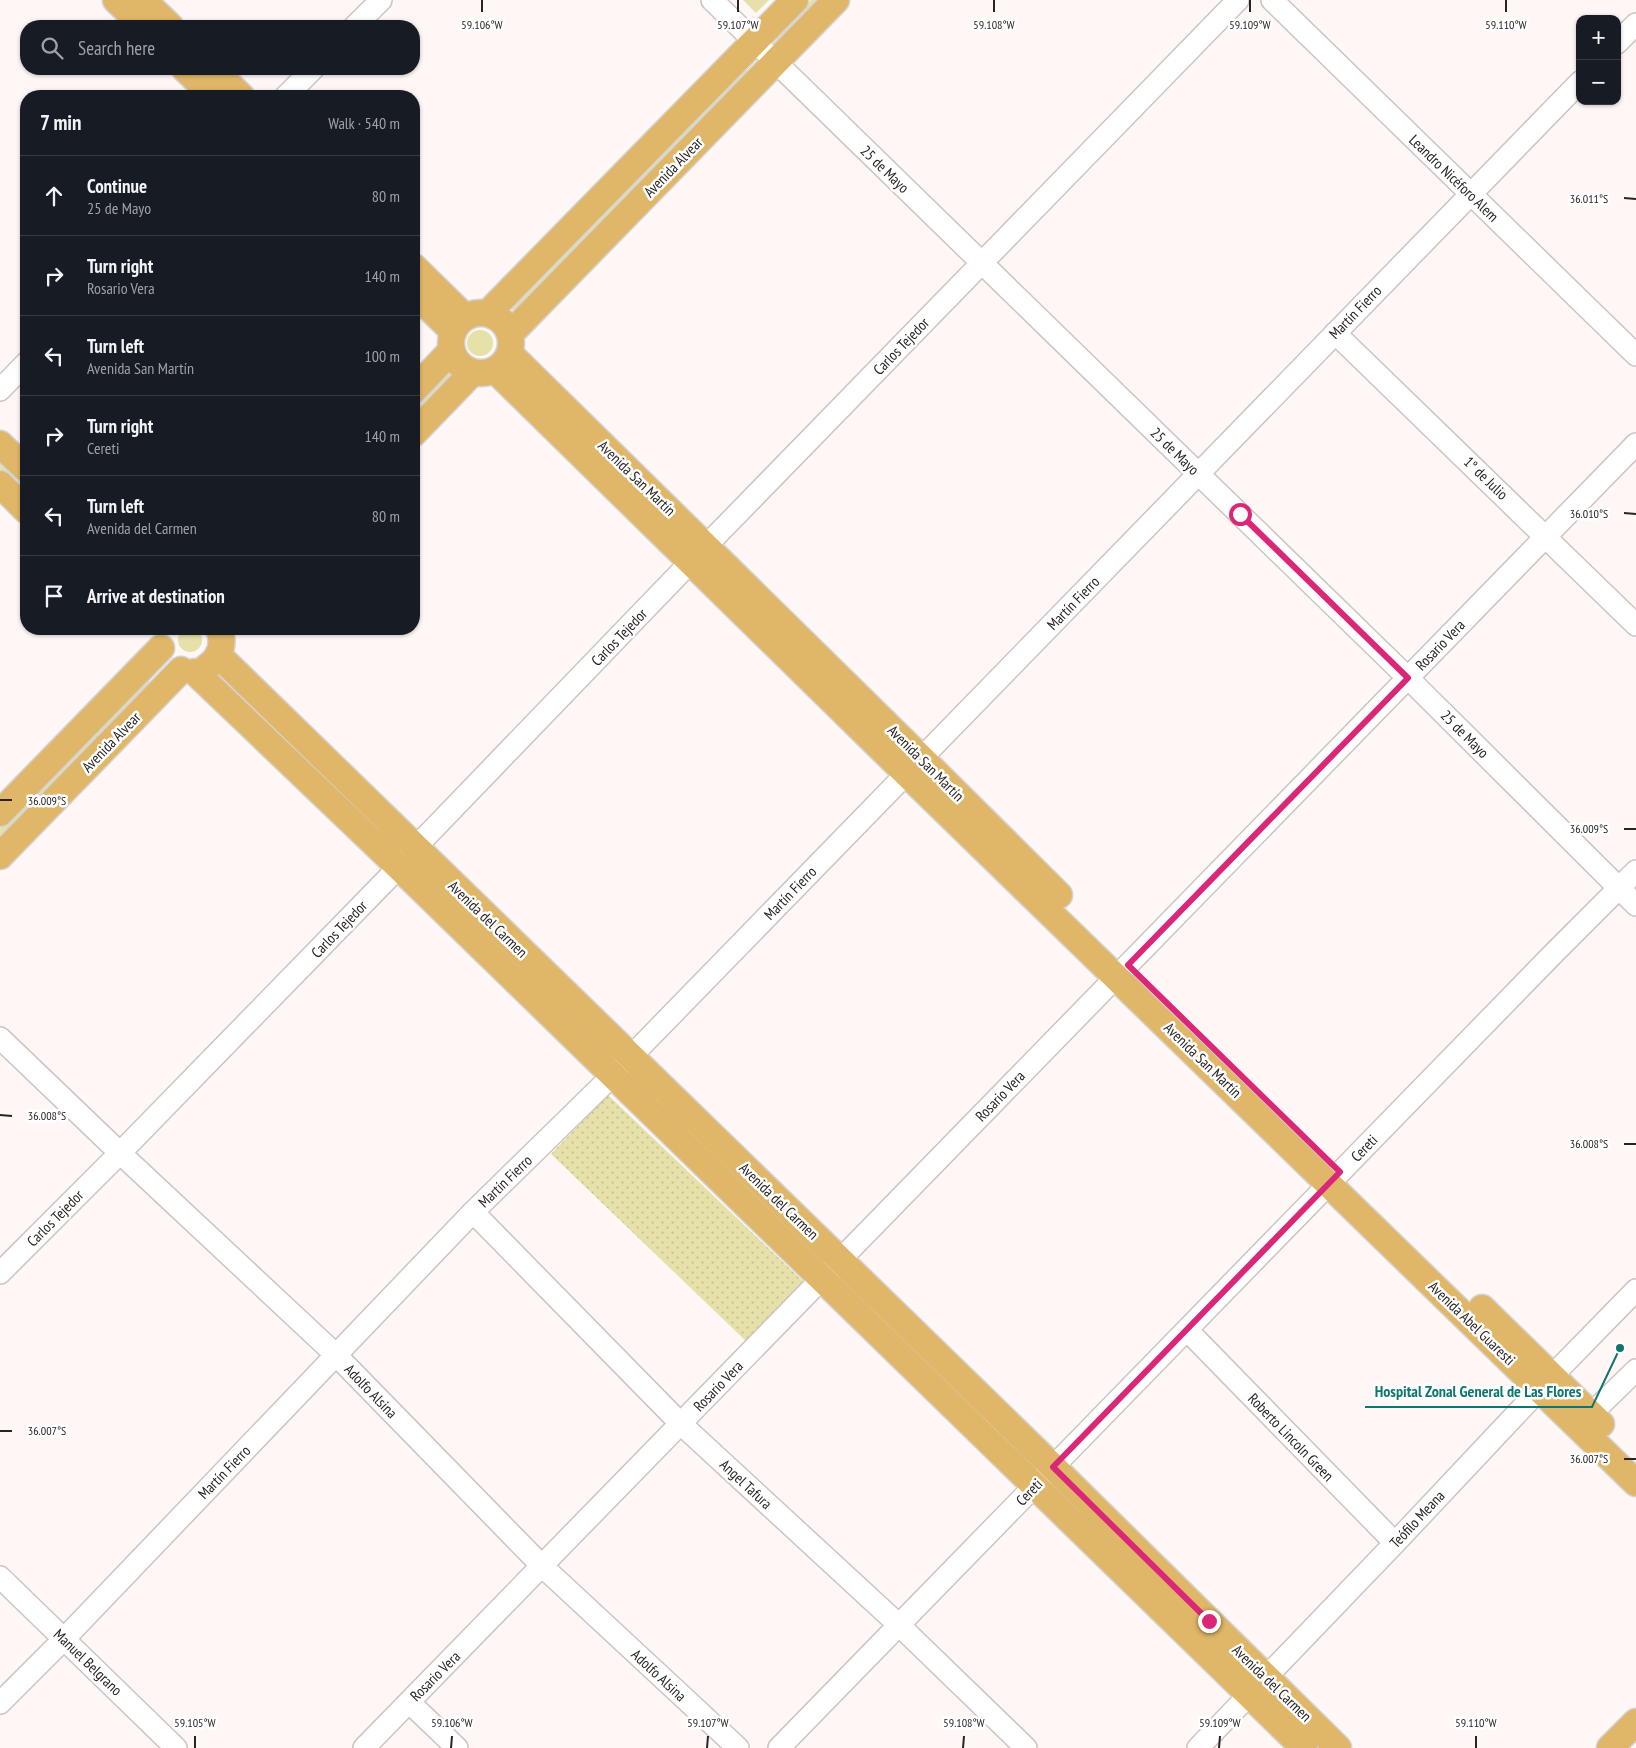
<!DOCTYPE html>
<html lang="en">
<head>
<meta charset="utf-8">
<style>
  body { margin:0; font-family:"PT Sans Narrow",sans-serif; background:#20242c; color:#f1f3f6 }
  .controls { position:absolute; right:15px; top:15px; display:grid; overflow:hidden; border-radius:10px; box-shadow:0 1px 4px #0004 }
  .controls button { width:45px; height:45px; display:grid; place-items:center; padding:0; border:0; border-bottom:1px solid #363941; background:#171b24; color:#f1f3f6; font:25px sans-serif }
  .stop { position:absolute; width:15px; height:15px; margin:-11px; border:4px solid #db2777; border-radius:50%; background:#fff }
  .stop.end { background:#db2777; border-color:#fff; box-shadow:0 1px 5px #0008 }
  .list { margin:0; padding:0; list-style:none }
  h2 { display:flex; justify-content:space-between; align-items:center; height:65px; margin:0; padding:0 20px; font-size:21px }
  h2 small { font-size:16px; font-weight:400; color:#9ea1a6 }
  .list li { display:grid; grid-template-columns:32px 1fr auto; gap:15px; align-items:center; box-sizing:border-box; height:80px; padding:0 20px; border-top:1px solid #363941 }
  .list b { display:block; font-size:19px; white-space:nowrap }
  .list p { margin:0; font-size:16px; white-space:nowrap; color:#9ea1a6 }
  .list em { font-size:16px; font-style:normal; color:#9ea1a6 }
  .icon { flex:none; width:28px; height:28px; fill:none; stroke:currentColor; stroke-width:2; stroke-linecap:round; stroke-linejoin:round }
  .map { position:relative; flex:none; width:1636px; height:1748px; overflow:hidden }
  .search { position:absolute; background:#171b24; box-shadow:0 1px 4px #0004; left:20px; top:20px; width:400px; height:55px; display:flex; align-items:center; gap:12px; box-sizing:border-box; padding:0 18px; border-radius:20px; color:#9ea1a6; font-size:19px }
  .panel { position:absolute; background:#171b24; box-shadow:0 1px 4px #0004; left:20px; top:90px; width:400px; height:545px; border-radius:20px }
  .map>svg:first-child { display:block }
  .green { fill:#e6e0a9 }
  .park { fill:url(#park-dots) }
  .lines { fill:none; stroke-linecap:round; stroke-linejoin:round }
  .minor-casing { stroke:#cec4c0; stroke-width:24 }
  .major-casing { stroke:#d4d3d3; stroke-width:29 }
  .minor { stroke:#fff; stroke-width:21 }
  .major { stroke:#e0b668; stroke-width:26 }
  .route { stroke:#db2777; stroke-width:6 }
  .ticks { fill:none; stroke:#282423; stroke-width:2 }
  .labels { text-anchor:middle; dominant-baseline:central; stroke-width:5; stroke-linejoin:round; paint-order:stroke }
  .street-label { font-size:15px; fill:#282423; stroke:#fff }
  .ticks-label { font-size:12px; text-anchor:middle; fill:#282423; stroke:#fff; stroke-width:5; stroke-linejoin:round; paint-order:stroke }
  .leader { fill:none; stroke:#0f766e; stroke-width:2 }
  .callout-dot { fill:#0f766e; stroke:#fff; stroke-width:2 }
  .callout-label { font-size:16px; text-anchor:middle; font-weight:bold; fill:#0f766e; stroke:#fff; stroke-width:5; stroke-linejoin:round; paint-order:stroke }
</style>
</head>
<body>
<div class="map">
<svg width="1636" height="1748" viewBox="0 0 1636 1748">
  <defs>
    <pattern id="park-dots" width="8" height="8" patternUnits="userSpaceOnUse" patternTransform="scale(1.25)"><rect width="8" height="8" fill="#e6e0a9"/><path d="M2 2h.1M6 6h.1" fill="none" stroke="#c5c091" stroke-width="1.8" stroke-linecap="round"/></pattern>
  </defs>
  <rect width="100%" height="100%" fill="#fef7f5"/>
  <!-- green -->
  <g class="green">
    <polygon points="743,0 769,0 756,13"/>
    <polygon points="811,0 819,0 779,41 775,37"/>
    <polygon points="746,69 750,73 515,312 511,308"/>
    <circle cx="480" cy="343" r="13"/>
    <polygon points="451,371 455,375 414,417 414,409"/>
    <polygon points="0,455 26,481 26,495 0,469"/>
    <circle cx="190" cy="640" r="12"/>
    <polygon points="146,679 150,683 0,836 0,828"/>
  </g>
  <!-- park -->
  <polygon class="park" points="608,1095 806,1284 748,1343 551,1154"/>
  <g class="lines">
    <!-- minor casing -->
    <g class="minor-casing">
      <g id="minor">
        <polyline points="712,0 1408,678 1636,905"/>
        <polyline points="1272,0 1636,355"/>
        <polyline points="355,26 381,0"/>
        <polyline points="1617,43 1636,24"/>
        <polyline points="286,96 313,69"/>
        <polyline points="1335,333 1636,625"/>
        <polyline points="0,390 26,363"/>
        <polyline points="0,1038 120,1153 335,1354 542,1566 738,1748"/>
        <polyline points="473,1212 681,1424 900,1626 1026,1748"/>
        <polyline points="0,1273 120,1153 399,867 415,848 706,546 1238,0"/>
        <polyline points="1187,1330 1395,1543"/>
        <polyline points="1591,1414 1636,1370"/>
        <polyline points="0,1577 176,1748"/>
        <polyline points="409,1702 457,1748"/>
        <polyline points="0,1703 64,1639 473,1212 612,1076 1580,82"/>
        <polyline points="364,1748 1636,444"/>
        <polyline points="779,1748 1554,953 1636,871"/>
        <polyline points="1198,1748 1395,1543 1553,1375 1636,1290"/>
      </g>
    </g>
    <!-- major casing -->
    <g class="major-casing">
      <g id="major">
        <polyline points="116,0 143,26"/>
        <polyline points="143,0 170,26"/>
        <polyline points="185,69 213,96"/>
        <polyline points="213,69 241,96"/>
        <polyline points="414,267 465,317"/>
        <polyline points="414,293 453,331"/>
        <circle cx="481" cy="343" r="30"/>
        <polyline points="488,313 795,0"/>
        <polyline points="511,333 836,0"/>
        <polyline points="510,354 921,758 1059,895"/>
        <polyline points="496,371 906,773 1636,1483"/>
        <polyline points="414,390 451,351"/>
        <polyline points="414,433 472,373"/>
        <polyline points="0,444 26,469"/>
        <polyline points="0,484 26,510"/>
        <polyline points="218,655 1053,1467 1338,1748"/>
        <path d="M207,667C220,658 225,644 219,629"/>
        <polyline points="195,672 399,867 1304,1748"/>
        <polyline points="0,813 161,648"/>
        <polyline points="0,856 181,670"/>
        <polyline points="1482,1308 1601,1424"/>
        <polyline points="1610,1748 1636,1722"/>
      </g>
    </g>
    <!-- minor -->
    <use href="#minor" class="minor"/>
    <!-- major -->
    <use href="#major" class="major"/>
  </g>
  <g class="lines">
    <!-- route -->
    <polyline class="route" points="1209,1621 1053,1467 1340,1172 1128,965 1408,678 1240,514"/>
  </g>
  <!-- ticks -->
  <path class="ticks" d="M482,12V0M738,12V0M994,12V0M1250,12V0M1506,12V0M1624,198L1636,199M1624,513L1636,514M0,800H12M1624,829H1636M0,1115L12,1116M1624,1144H1636M0,1431H12M1624,1459H1636M195,1748V1736M451,1748L452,1736M707,1748L708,1736M963,1748L964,1736M1219,1748L1220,1736M1476,1748V1736"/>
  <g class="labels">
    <!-- street labels -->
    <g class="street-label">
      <text transform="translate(673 167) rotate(-46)">Avenida Alvear</text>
      <text transform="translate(885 169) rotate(44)">25 de Mayo</text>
      <text transform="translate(1454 178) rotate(44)">Leandro Nicéforo Alem</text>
      <text transform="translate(1355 312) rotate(-46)">Martín Fierro</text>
      <text transform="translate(901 346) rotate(-46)">Carlos Tejedor</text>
      <text transform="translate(1175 451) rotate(44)">25 de Mayo</text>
      <text transform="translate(637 478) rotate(44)">Avenida San Martín</text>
      <text transform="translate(1486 478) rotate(44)">1° de Julio</text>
      <text transform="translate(1073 603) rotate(-46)">Martín Fierro</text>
      <text transform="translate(619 637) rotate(-46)">Carlos Tejedor</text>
      <text transform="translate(1440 645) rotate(-46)">Rosario Vera</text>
      <text transform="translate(1465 734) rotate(45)">25 de Mayo</text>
      <text transform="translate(111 742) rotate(-46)">Avenida Alvear</text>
      <text transform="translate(926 763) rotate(45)">Avenida San Martín</text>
      <text transform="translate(790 893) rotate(-46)">Martín Fierro</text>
      <text transform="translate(488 919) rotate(44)">Avenida del Carmen</text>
      <text transform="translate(339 929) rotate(-46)">Carlos Tejedor</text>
      <text transform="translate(1203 1060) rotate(44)">Avenida San Martín</text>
      <text transform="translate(1000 1096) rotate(-46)">Rosario Vera</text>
      <text transform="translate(1364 1148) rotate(-46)">Cereti</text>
      <text transform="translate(505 1181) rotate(-44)">Martín Fierro</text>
      <text transform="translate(779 1201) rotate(44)">Avenida del Carmen</text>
      <text transform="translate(55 1218) rotate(-45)">Carlos Tejedor</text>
      <text transform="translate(1472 1323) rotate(44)">Avenida Abel Guaresti</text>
      <text transform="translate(718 1386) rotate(-46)">Rosario Vera</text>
      <text transform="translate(371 1391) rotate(46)">Adolfo Alsina</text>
      <text transform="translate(1291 1437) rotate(46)">Roberto Lincoln Green</text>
      <text transform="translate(224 1472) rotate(-46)">Martín Fierro</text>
      <text transform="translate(746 1484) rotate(43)">Angel Tafura</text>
      <text transform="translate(1029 1492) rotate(-46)">Cereti</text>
      <text transform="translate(1417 1519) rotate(-47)">Teófilo Meana</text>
      <text transform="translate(88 1662) rotate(44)">Manuel Belgrano</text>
      <text transform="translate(659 1675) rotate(43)">Adolfo Alsina</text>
      <text transform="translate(435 1676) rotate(-45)">Rosario Vera</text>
      <text transform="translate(1272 1683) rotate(44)">Avenida del Carmen</text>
    </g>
  </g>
  <g class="ticks-label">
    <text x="482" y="29">59.106°W</text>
    <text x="738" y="29">59.107°W</text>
    <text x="994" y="29">59.108°W</text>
    <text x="1250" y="29">59.109°W</text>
    <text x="1506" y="29">59.110°W</text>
    <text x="1589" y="203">36.011°S</text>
    <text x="1589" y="518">36.010°S</text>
    <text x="47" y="805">36.009°S</text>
    <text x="1589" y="833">36.009°S</text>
    <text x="47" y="1120">36.008°S</text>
    <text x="1589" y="1148">36.008°S</text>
    <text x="47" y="1435">36.007°S</text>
    <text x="1589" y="1463">36.007°S</text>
    <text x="195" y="1727">59.105°W</text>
    <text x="452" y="1727">59.106°W</text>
    <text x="708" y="1727">59.107°W</text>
    <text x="964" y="1727">59.108°W</text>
    <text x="1220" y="1727">59.109°W</text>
    <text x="1476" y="1727">59.110°W</text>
  </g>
  <!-- callouts -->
  <path class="leader" d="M1620 1348L1592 1407H1365"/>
  <circle class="callout-dot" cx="1620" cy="1348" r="5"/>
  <g class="callout-label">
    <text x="1478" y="1397">Hospital Zonal General de Las Flores</text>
  </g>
</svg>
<div class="controls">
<button>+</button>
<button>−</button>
</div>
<div class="stop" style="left:1240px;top:514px"></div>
<div class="stop end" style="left:1209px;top:1621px"></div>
<div class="search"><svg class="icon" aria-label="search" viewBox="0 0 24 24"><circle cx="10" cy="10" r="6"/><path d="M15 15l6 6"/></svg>Search here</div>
<section class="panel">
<h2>7 min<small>Walk · 540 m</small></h2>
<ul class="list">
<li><svg class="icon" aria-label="ahead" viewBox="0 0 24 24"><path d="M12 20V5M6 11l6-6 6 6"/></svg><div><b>Continue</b><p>25 de Mayo</p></div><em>80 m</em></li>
<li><svg class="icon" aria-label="right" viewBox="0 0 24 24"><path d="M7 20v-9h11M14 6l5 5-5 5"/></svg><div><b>Turn right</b><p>Rosario Vera</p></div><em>140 m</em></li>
<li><svg class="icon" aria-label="left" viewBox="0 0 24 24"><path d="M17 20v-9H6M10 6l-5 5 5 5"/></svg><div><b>Turn left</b><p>Avenida San Martín</p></div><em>100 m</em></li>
<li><svg class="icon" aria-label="right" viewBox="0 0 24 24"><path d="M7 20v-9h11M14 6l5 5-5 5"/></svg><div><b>Turn right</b><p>Cereti</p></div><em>140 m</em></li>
<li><svg class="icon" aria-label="left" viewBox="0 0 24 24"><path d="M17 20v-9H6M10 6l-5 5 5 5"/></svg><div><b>Turn left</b><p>Avenida del Carmen</p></div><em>80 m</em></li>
<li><svg class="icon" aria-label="arrive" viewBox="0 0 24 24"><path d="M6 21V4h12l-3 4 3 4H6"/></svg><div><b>Arrive at destination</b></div></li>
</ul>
</section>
</div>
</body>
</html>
